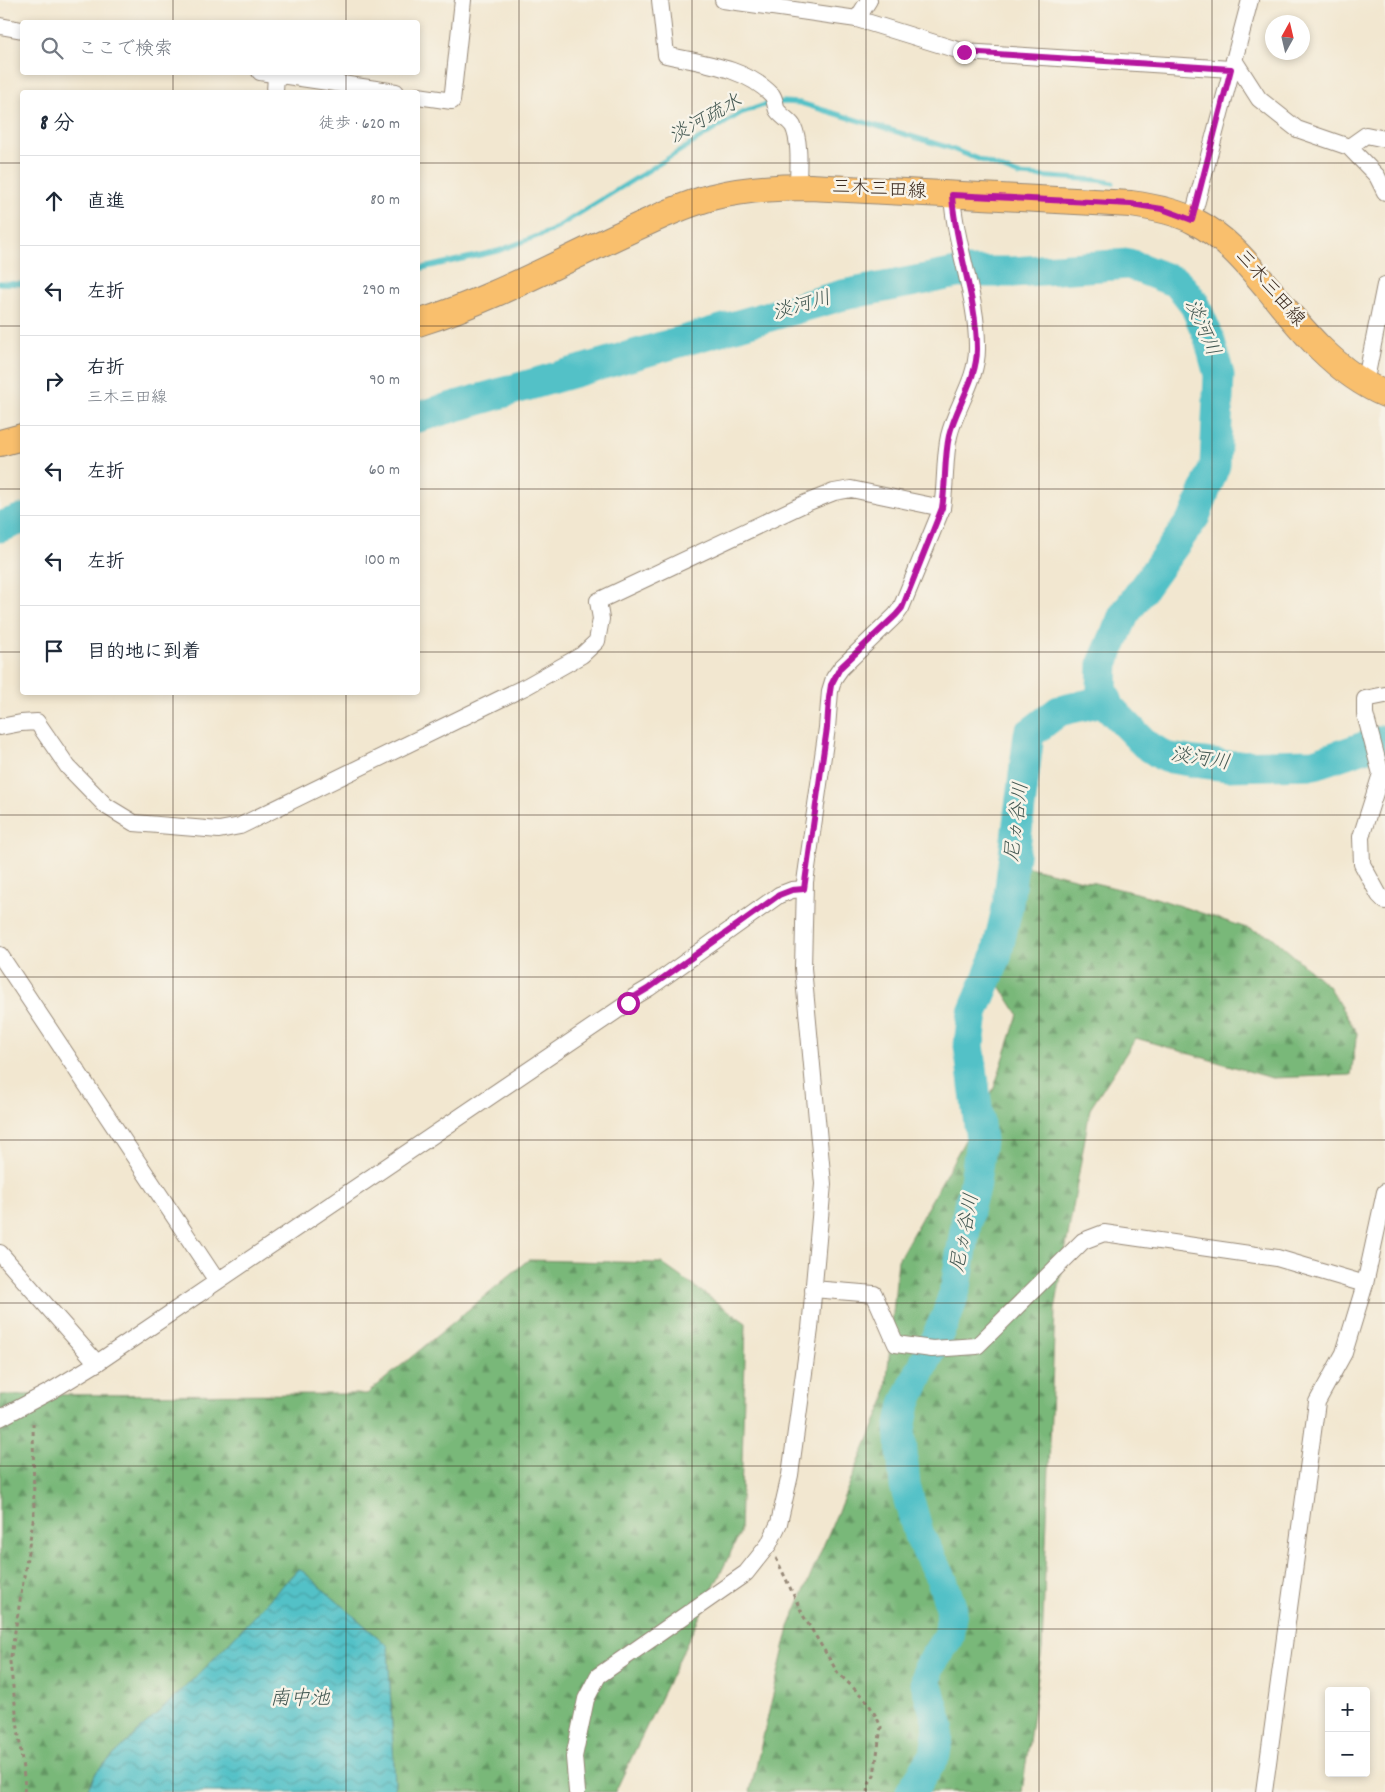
<!DOCTYPE html>
<html lang="ja">
<head>
<meta charset="utf-8">
<style>
  body { margin:0; font-family:Dekko,"Klee One",sans-serif; background:#f2f2f3; color:#1f2937 }
  .controls { position:absolute; right:15px; bottom:15px; display:grid; overflow:hidden; border-radius:5px; box-shadow:0 2px 8px #0003 }
  .controls button { width:45px; height:45px; display:grid; place-items:center; padding:0; border:0; border-bottom:1px solid #e0e1e3; background:#fff; color:#1f2937; font:25px sans-serif }
  .compass { position:absolute; left:1265px; top:15px; width:45px; height:45px; border-radius:50%; background:#fff; box-shadow:0 2px 8px #0003; rotate:8deg }
  .stop { position:absolute; width:15px; height:15px; margin:-11px; border:4px solid #b5179e; border-radius:50%; background:#fff }
  .stop.end { background:#b5179e; border-color:#fff; box-shadow:0 1px 5px #0008 }
  .list { margin:0; padding:0; list-style:none }
  h2 { display:flex; justify-content:space-between; align-items:center; height:65px; margin:0; padding:0 20px; font-size:21px }
  h2 small { font-size:16px; font-weight:400; color:#747a83 }
  .list li { display:grid; grid-template-columns:32px 1fr auto; gap:15px; align-items:center; box-sizing:border-box; height:90px; padding:0 20px; border-top:1px solid #e0e1e3 }
  .list b { display:block; font-size:19px; white-space:nowrap }
  .list p { margin:0; font-size:16px; white-space:nowrap; color:#747a83 }
  .list em { font-size:16px; font-style:normal; color:#747a83 }
  .icon { flex:none; width:28px; height:28px; fill:none; stroke:currentColor; stroke-width:2; stroke-linecap:round; stroke-linejoin:round }
  .map { position:relative; flex:none; width:1385px; height:1792px; overflow:hidden }
  .search { position:absolute; background:#fff; box-shadow:0 2px 8px #0003; left:20px; top:20px; width:400px; height:55px; display:flex; align-items:center; gap:12px; box-sizing:border-box; padding:0 18px; border-radius:5px; color:#747a83; font-size:19px }
  .panel { position:absolute; background:#fff; box-shadow:0 2px 8px #0003; left:20px; top:90px; width:400px; height:605px; border-radius:5px }
  .map>svg:first-child { display:block }
  .forest { fill:url(#forest-firs); stroke:#5a714c }
  .water { fill:url(#water-waves); stroke:#477672 }
  .lines { fill:none; stroke-linecap:round; stroke-linejoin:round }
  .stream { stroke:#53c1c7; stroke-width:5 }
  .river { stroke:#53c1c7; stroke-width:31 }
  .street-casing { stroke:#968877; stroke-width:18 }
  .primary-casing { stroke:#968877; stroke-width:28 }
  .path { stroke:#968877; stroke-width:3; stroke-dasharray:4 4; stroke-linecap:butt }
  .street { stroke:#fff; stroke-width:16 }
  .primary { stroke:#f9bf6d; stroke-width:26 }
  .route { stroke:#b5179e; stroke-width:6 }
  .grid { fill:none; stroke:#3b2a1e; stroke-width:1; stroke-opacity:0.55 }
  .labels { text-anchor:middle; dominant-baseline:central; stroke-width:5; stroke-linejoin:round; paint-order:stroke }
  .street-label { font-size:19px; fill:#3b2a1e; stroke:#f7f3e8 }
  .water-label { font-size:20px; font-style:italic; fill:#425751; stroke:#f7f3e8 }
</style>
</head>
<body>
<div class="map">
<svg width="1385" height="1792" viewBox="0 0 1385 1792">
  <defs>
    <pattern id="forest-firs" width="22" height="20" patternUnits="userSpaceOnUse" patternTransform="scale(1.25)"><rect width="22" height="20" fill="#79b879"/><path d="M5 1l3.5 6h-7zM16 11l3.5 6h-7z" fill="#649663"/></pattern>
    <pattern id="water-waves" width="16" height="10" patternUnits="userSpaceOnUse" patternTransform="scale(1.25)"><rect width="16" height="10" fill="#53c1c7"/><path d="M0 5q4-4 8 0t8 0" fill="none" stroke="#469da1"/></pattern>
  </defs>
  <rect width="100%" height="100%" fill="#f7f3e8"/>
  <filter id="ink" filterUnits="userSpaceOnUse"><feTurbulence type="fractalNoise" baseFrequency=".02" numOctaves="2"/><feDisplacementMap in="SourceGraphic" scale="10" xChannelSelector="R" yChannelSelector="G"/><feConvolveMatrix kernelMatrix="1 2 1 2 8 2 1 2 1" color-interpolation-filters="sRGB"/></filter>
  <filter id="wash" filterUnits="userSpaceOnUse"><feTurbulence type="fractalNoise" baseFrequency=".0096" numOctaves="4" result="noise"/><feDisplacementMap in="SourceGraphic" scale="20" xChannelSelector="R" yChannelSelector="G"/><feGaussianBlur stdDeviation="1.12" result="paint"/><feColorMatrix in="noise" values="0 0 0 0 0 0 0 0 0 0 0 0 0 0 0 0 0 1.4 0 .05"/><feComposite in="paint" operator="in"/></filter>
  <g filter="url(#wash)">
    <rect width="100%" height="100%" fill="#f2e7d0"/>
    <!-- forest -->
    <g class="forest">
      <polygon points="1025,866 1156,898 1271,936 1328,986 1357,1033 1351,1075 1272,1078 1136,1038 1090,1109 1055,1310 1042,1649 1022,1792 750,1792 789,1627 885,1400 898,1260 994,1088 1018,1014 983,959"/>
      <polygon points="528,1260 661,1263 746,1323 740,1533 615,1792 393,1792 395,1784 388,1646 299,1568 206,1667 97,1771 86,1792 0,1792 0,1395 367,1394"/>
    </g>
    <!-- water -->
    <polygon class="water" points="299,1568 388,1646 395,1784 393,1792 86,1792 97,1771 206,1667"/>
    <g class="lines">
      <!-- stream -->
      <g class="stream">
        <polyline points="418,269 498,251 551,231 741,113 767,104 784,102 800,103 947,147 1019,175 1097,180 1113,183"/>
        <polyline points="0,283 22,284"/>
      </g>
      <!-- river -->
      <g class="river">
        <polyline points="418,417 843,295 962,272 1013,272 1129,264 1178,283 1194,303 1209,338 1219,375 1215,465 1195,516 1124,615 1103,663 1102,688 1110,708 1145,744 1165,757 1195,762 1228,766 1314,764 1385,740"/>
        <polyline points="0,527 22,519"/>
        <polyline points="911,1792 935,1755 939,1726 926,1683 928,1668 948,1637 952,1610 942,1580 919,1535 905,1486 900,1429 905,1404 947,1315 956,1287 969,1205 974,1189 981,1140 969,1045 973,1013 996,957 1008,904 1029,734 1059,711 1107,700"/>
      </g>
    </g>
  </g>
  <g filter="url(#ink)">
    <g class="lines">
      <!-- street casing -->
      <g class="street-casing">
        <g id="street">
          <path d="M660,0L666,55C701,63 745,67 772,95C775,99 775,105 777,110C781,116 789,120 793,126C801,142 798,170 798,187"/>
          <polyline points="723,0 857,19 964,52 1231,69"/>
          <polyline points="857,19 869,0"/>
          <polyline points="0,26 22,30"/>
          <polyline points="1234,60 1259,99 1297,129 1349,147 1377,176 1385,192"/>
          <polyline points="260,72 396,92"/>
          <polyline points="275,92 276,75"/>
          <polyline points="418,96 452,101 463,0"/>
          <polyline points="1349,147 1366,135 1385,139"/>
          <polyline points="1192,220 1250,0"/>
          <polyline points="1365,384 1385,285"/>
          <polyline points="1385,695 1365,699 1365,714 1381,774 1361,837 1362,864 1379,895 1385,901"/>
          <polyline points="0,727 21,723 37,722 68,767 106,806 134,823 219,830 240,826 527,686 582,655 597,641 601,619 598,601 806,503 834,492 851,489 942,508"/>
          <polyline points="0,955 217,1281"/>
          <polyline points="0,1253 97,1363"/>
          <polyline points="813,1289 874,1294 896,1344 932,1349 977,1346 1083,1241 1104,1233 1277,1258 1365,1284"/>
          <polyline points="0,1418 51,1391 97,1363 628,1003 634,997 649,988 779,895 792,890 804,889"/>
          <path d="M577,1792L574,1757L586,1699L598,1676L746,1573L769,1544L779,1523L790,1475L810,1329L823,1184L803,968L805,882L827,728L830,691L834,678L841,668L896,615L901,608L942,508C946,484 944,459 949,436C956,406 977,380 977,349C978,297 955,247 952,195"/>
          <polyline points="1264,1792 1317,1402 1344,1353 1365,1284 1385,1192"/>
        </g>
      </g>
      <!-- primary casing -->
      <g class="primary-casing">
        <g id="primary">
          <path d="M418,323C485,302 549,268 613,238C646,223 677,207 712,197C744,189 777,187 810,187L1131,204C1153,207 1175,211 1194,221C1225,237 1245,261 1267,287C1300,328 1336,373 1385,394"/>
          <polyline points="0,443 22,437"/>
        </g>
      </g>
      <!-- path -->
      <g class="path">
        <polyline points="776,1558 804,1617 838,1673 867,1701 877,1718 881,1727 874,1775 870,1781 868,1792"/>
        <polyline points="24,1792 25,1786 10,1662 34,1515 33,1419"/>
      </g>
      <!-- street -->
      <use href="#street" class="street"/>
      <!-- primary -->
      <use href="#primary" class="primary"/>
    </g>
  </g>
  <g class="lines" filter="url(#ink)">
    <!-- route -->
    <path class="route" d="M628,1003L634,997L649,988L779,895L792,890L804,889L827,728L829,698L831,685L840,668L896,615L902,608L942,508C946,484 944,459 949,436C956,406 977,380 977,349C977,297 955,247 952,195L1131,204L1162,209L1192,220L1231,69L964,52"/>
  </g>
  <!-- grid -->
  <path class="grid" d="M173,0V22M346,0V22M519,0V1792M692,0V1792M866,0V1792M1039,0V1792M1212,0V1792M173,72V92M346,72V92M0,163H22M418,163H1385M0,326H22M418,326H1385M0,489H22M418,489H1385M0,652H22M418,652H1385M173,692V1792M346,692V1792M0,815H1385M0,977H1385M0,1140H1385M0,1303H1385M0,1466H1385M0,1629H1385"/>
  <g class="labels">
    <!-- street labels -->
    <g class="street-label">
      <text transform="translate(879 191) rotate(3)">三木三田線</text>
      <text transform="translate(1269 289) rotate(49)">三木三田線</text>
    </g>
    <!-- water labels -->
    <g class="water-label">
      <text transform="translate(706 120) rotate(-29)">淡河疏水</text>
      <text transform="translate(802 307) rotate(-16)">淡河川</text>
      <text transform="translate(1201 328) rotate(67)">淡河川</text>
      <text transform="translate(1200 760) rotate(9)">淡河川</text>
      <text transform="translate(1018 822) rotate(-83)">尼ヵ谷川</text>
      <text transform="translate(966 1233) rotate(-79)">尼ヵ谷川</text>
      <text x="300" y="1700">南中池</text>
    </g>
  </g>
</svg>
<div class="controls">
<button>+</button>
<button>−</button>
</div>
<svg class="compass" viewBox="-18 -18 36 36"><path d="M0-13l5 13h-10z" fill="#e53935"/><path d="M0 13l5-13h-10z" fill="#747a83"/></svg>
<div class="stop" style="left:628px;top:1003px"></div>
<div class="stop end" style="left:964px;top:52px"></div>
<div class="search"><svg class="icon" aria-label="search" viewBox="0 0 24 24"><circle cx="10" cy="10" r="6"/><path d="M15 15l6 6"/></svg>ここで検索</div>
<section class="panel">
<h2>8 分<small>徒歩 · 620 m</small></h2>
<ul class="list">
<li><svg class="icon" aria-label="ahead" viewBox="0 0 24 24"><path d="M12 20V5M6 11l6-6 6 6"/></svg><div><b>直進</b></div><em>80 m</em></li>
<li><svg class="icon" aria-label="left" viewBox="0 0 24 24"><path d="M17 20v-9H6M10 6l-5 5 5 5"/></svg><div><b>左折</b></div><em>290 m</em></li>
<li><svg class="icon" aria-label="right" viewBox="0 0 24 24"><path d="M7 20v-9h11M14 6l5 5-5 5"/></svg><div><b>右折</b><p>三木三田線</p></div><em>90 m</em></li>
<li><svg class="icon" aria-label="left" viewBox="0 0 24 24"><path d="M17 20v-9H6M10 6l-5 5 5 5"/></svg><div><b>左折</b></div><em>60 m</em></li>
<li><svg class="icon" aria-label="left" viewBox="0 0 24 24"><path d="M17 20v-9H6M10 6l-5 5 5 5"/></svg><div><b>左折</b></div><em>100 m</em></li>
<li><svg class="icon" aria-label="arrive" viewBox="0 0 24 24"><path d="M6 21V4h12l-3 4 3 4H6"/></svg><div><b>目的地に到着</b></div></li>
</ul>
</section>
</div>
</body>
</html>
